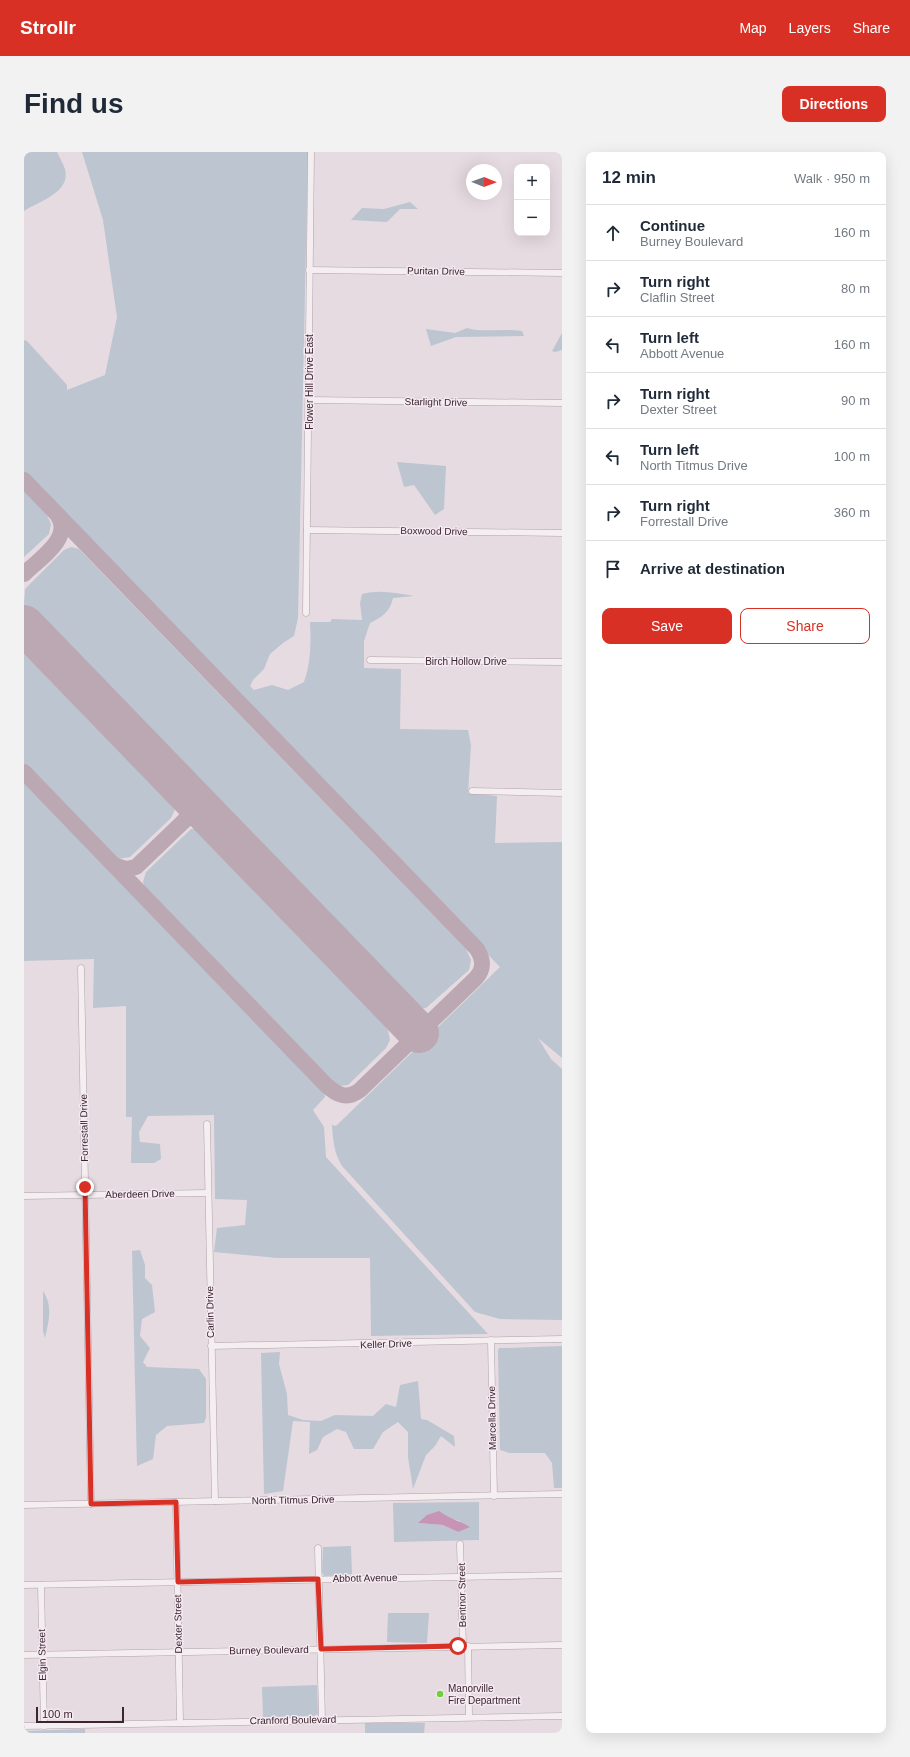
<!DOCTYPE html>
<html lang="en">
<head>
<meta charset="utf-8">
<style>
  body { margin:0; font-family:Arial,sans-serif; background:#f2f2f3; color:#1f2937 }
  .controls { position:absolute; right:12px; top:12px; display:grid; overflow:hidden; border-radius:8px; box-shadow:0 4px 16px #0002 }
  .controls button { width:36px; height:36px; display:grid; place-items:center; padding:0; border:0; border-bottom:1px solid #e0e1e3; background:#fff; color:#1f2937; font:20px sans-serif }
  .compass { position:absolute; left:442px; top:12px; width:36px; height:36px; border-radius:50%; background:#fff; box-shadow:0 4px 16px #0002; rotate:91deg }
  .scale { position:absolute; left:12px; bottom:10px; width:88px; box-sizing:border-box; padding-left:4px; border:2px solid #3c2531; border-top:0; font-size:11px; line-height:14px; white-space:nowrap; color:#3c2531; -webkit-text-stroke:3px #f4eaf0; paint-order:stroke }
  .stop { position:absolute; width:12px; height:12px; margin:-9px; border:3px solid #d93025; border-radius:50%; background:#fff }
  .stop.end { background:#d93025; border-color:#fff; box-shadow:0 1px 4px #0008 }
  .list { margin:0; padding:0; list-style:none }
  h2 { display:flex; justify-content:space-between; align-items:center; height:52px; margin:0; padding:0 16px; font-size:17px }
  h2 small { font-size:13px; font-weight:400; color:#747a83 }
  .list li { display:grid; grid-template-columns:26px 1fr auto; gap:12px; align-items:center; box-sizing:border-box; height:56px; padding:0 16px; border-top:1px solid #e0e1e3 }
  .list b { display:block; font-size:15px; white-space:nowrap }
  .list p { margin:0; font-size:13px; white-space:nowrap; color:#747a83 }
  .list em { font-size:13px; font-style:normal; color:#747a83 }
  .actions { display:flex; gap:8px; padding:12px 16px }
  .actions a { flex:1; padding:9px 0; border:1px solid #d93025; border-radius:8px; text-align:center; font-size:14px; color:#d93025 }
  .actions .main { background:#d93025; color:#fff }
  .icon { flex:none; width:22px; height:22px; fill:none; stroke:currentColor; stroke-width:2; stroke-linecap:round; stroke-linejoin:round }
  .map { position:relative; flex:none; width:538px; height:1581px; overflow:hidden; border-radius:8px }
  header { display:flex; align-items:center; gap:24px; box-sizing:border-box; height:56px; padding:0 20px; background:#d93025; color:#fff }
  header strong { font-size:19px }
  nav { display:flex; gap:22px; margin-inline-start:auto; font-size:14px }
  .intro { display:flex; align-items:center; justify-content:space-between; box-sizing:border-box; height:96px; padding:0 24px }
  h1 { margin:0; font-size:28px }
  .button { padding:10px 18px; border-radius:8px; background:#d93025; color:#fff; font-size:14px; font-weight:700 }
  main { display:flex; gap:24px; padding:0 24px }
  aside { flex:1; background:#fff; border-radius:8px; box-shadow:0 4px 16px #0002 }
  .map>svg:first-child { display:block }
  .green { fill:#bcc5d0; fill-rule:evenodd }
  .water { fill:#c894b6 }
  .lines { fill:none; stroke-linecap:round; stroke-linejoin:round }
  .taxiway { stroke:#bba8b2; stroke-width:16 }
  .runway { stroke:#bba8b2; stroke-width:40 }
  .street-casing { stroke:#b0a1a9; stroke-width:7 }
  .street { stroke:#f4eef1; stroke-width:6 }
  .route { stroke:#d93025; stroke-width:5 }
  .poi-dot { fill:#6bd239; stroke:#f4eaf0; stroke-width:1.5 }
  .labels { text-anchor:middle; dominant-baseline:central; stroke-width:3; stroke-linejoin:round; paint-order:stroke }
  .street-label { font-size:10px; fill:#3c2531; stroke:#f4eaf0 }
  .poi-label { font-size:10px; fill:#3c2531; stroke:#f4eaf0; text-anchor:start }
</style>
</head>
<body>
<header>
<strong>Strollr</strong>
<nav><a>Map</a><a>Layers</a><a>Share</a></nav>
</header>
<div class="intro"><h1>Find us</h1><a class="button">Directions</a></div>
<main>
<div class="map">
<svg width="538" height="1581" viewBox="0 0 538 1581">
  <rect width="100%" height="100%" fill="#e6dbe1"/>
  <!-- green -->
  <g class="green">
    <path d="M0,0H33C36,6 39,12 41,17C47,41 15,49 0,59Z"/>
    <path d="M58,0H284L274,466L270,484L259,491L246,502L240,517L229,528L226,534L230,538L248,533L264,538L280,530C287,511 287,490 286,470H306L308,467L338,468L336,451L338,442C356,437 372,441 390,444L369,446C366,460 358,465 346,471L340,489V516L377,517L376,577L444,578L447,593L444,641L473,644L471,691L538,690V906L514,886L527,907L538,917V1168L476,1167L451,1160L318,1014C310,1001 309,988 308,973L312,974L476,815L221,551V548L218,543L214,544L0,321V188L3,189L43,233V238L81,223L93,165L79,68Z"/>
    <polygon points="386,50 394,57 376,57 363,70 327,68 338,56 360,57"/>
    <path d="M443,176C460,181 479,176 498,179L500,184L432,185L407,194L402,177L431,181Z"/>
    <polygon points="538,181 538,198 531,200 528,199"/>
    <polygon points="373,310 422,314 420,357 411,363 390,333 380,335"/>
    <polygon points="0,338 22,361 27,372 25,382 0,405"/>
    <polygon points="47,395 55,397 442,797 447,808 445,818 402,856 391,857 381,851 3,457 0,452 1,437 40,398"/>
    <polygon points="0,493 148,646 151,657 147,666 106,705 94,707 87,704 0,614"/>
    <polygon points="0,630 300,940 301,945 289,958 300,975 302,1005 464,1182 347,1184 346,1106 253,1106 190,1100 193,1076 221,1073 223,1048 191,1047 190,963 124,964 115,980 116,990 136,992 137,1007 130,1011 107,1011 108,965 102,965 102,854 69,856 70,807 0,809"/>
    <polygon points="167,677 174,677 182,682 361,865 366,888 362,896 324,933 316,934 307,932 122,739 119,730 122,720"/>
    <polygon points="116,1098 121,1113 121,1126 128,1133 131,1160 118,1167 116,1184 126,1196 119,1210 123,1215 175,1217 182,1227 182,1266 180,1271 143,1274 132,1283 129,1307 113,1314 108,1099"/>
    <path d="M19,1139C29,1154 25,1169 21,1186L19,1179Z"/>
    <polygon points="538,1194 538,1336 530,1336 528,1311 521,1301 485,1301 476,1298 474,1199 475,1196 481,1196"/>
    <polygon points="256,1200 255,1212 263,1242 264,1263 279,1268 297,1269 311,1263 349,1264 362,1252 372,1255 376,1233 394,1229 397,1267 403,1268 430,1284 431,1295 417,1284 411,1294 402,1303 389,1337 384,1305 384,1280 374,1270 359,1280 349,1297 330,1297 322,1280 313,1277 299,1285 293,1298 285,1302 286,1270 269,1269 259,1339 240,1342 237,1201"/>
    <path d="M455,1350V1388L370,1390L369,1351ZM415,1360L422,1365L436,1369L434,1380L419,1373L394,1371Z"/>
    <polygon points="327,1394 328,1422 300,1424 298,1420 299,1395"/>
    <polygon points="364,1461 405,1461 403,1491 363,1490"/>
    <polygon points="293,1533 294,1562 290,1564 239,1565 238,1535"/>
    <polygon points="341,1571 401,1571 400,1581 341,1581"/>
    <polygon points="61,1577 61,1581 0,1581 0,1579"/>
  </g>
  <!-- water -->
  <path class="water" d="M415,1359C424,1366 436,1369 446,1375L434,1380L419,1373L394,1371L403,1363Z"/>
  <g class="lines">
    <!-- taxiway -->
    <g class="taxiway">
      <path d="M0,328L453,797C459,807 461,816 452,826L336,938C323,948 313,943 302,933L0,620"/>
      <path d="M0,422C14,408 49,386 34,364"/>
      <path d="M161,668C170,661 179,663 189,669"/>
      <path d="M90,713L102,717L112,715L161,668C168,659 167,651 162,640"/>
    </g>
    <!-- runway -->
    <polyline class="runway" points="0,473 395,881"/>
    <!-- street casing -->
    <g class="street-casing">
      <g id="street">
        <polyline points="285,118 538,121"/>
        <polyline points="285,248 538,251"/>
        <polyline points="283,378 538,381"/>
        <polyline points="282,461 287,0"/>
        <polyline points="346,508 538,510"/>
        <polyline points="448,639 538,641"/>
        <polyline points="57,816 67,1352"/>
        <polyline points="183,972 191,1349"/>
        <polyline points="0,1044 183,1041"/>
        <polyline points="467,1188 470,1344"/>
        <polyline points="187,1194 538,1187"/>
        <polyline points="152,1350 156,1570"/>
        <polyline points="0,1353 538,1342"/>
        <polyline points="436,1392 439,1494"/>
        <polyline points="294,1396 298,1568"/>
        <polyline points="0,1433 538,1423"/>
        <polyline points="17,1433 20,1574"/>
        <polyline points="444,1494 445,1565"/>
        <polyline points="0,1503 538,1493"/>
        <polyline points="0,1574 538,1564"/>
      </g>
    </g>
    <!-- street -->
    <use href="#street" class="street"/>
  </g>
  <g class="lines">
    <!-- route -->
    <polyline class="route" points="61,1035 67,1352 152,1350 154,1430 294,1427 297,1497 434,1494"/>
  </g>
  <!-- markers -->
  <circle class="poi-dot" cx="416" cy="1542" r="4"/>
  <g class="labels">
    <!-- street labels -->
    <g class="street-label">
      <text transform="translate(412 119) rotate(1)">Puritan Drive</text>
      <text transform="translate(285 230) rotate(-90)">Flower Hill Drive East</text>
      <text transform="translate(412 250) rotate(1)">Starlight Drive</text>
      <text transform="translate(410 379) rotate(1)">Boxwood Drive</text>
      <text x="442" y="509">Birch Hollow Drive</text>
      <text transform="translate(60 976) rotate(-91)">Forrestall Drive</text>
      <text transform="translate(116 1042) rotate(-1)">Aberdeen Drive</text>
      <text transform="translate(186 1160) rotate(-91)">Carlin Drive</text>
      <text transform="translate(362 1192) rotate(-2)">Keller Drive</text>
      <text transform="translate(468 1266) rotate(-91)">Marcella Drive</text>
      <text transform="translate(269 1348) rotate(-1)">North Titmus Drive</text>
      <text transform="translate(341 1426) rotate(-1)">Abbott Avenue</text>
      <text transform="translate(438 1443) rotate(-91)">Bentnor Street</text>
      <text transform="translate(154 1472) rotate(-91)">Dexter Street</text>
      <text transform="translate(245 1498) rotate(-1)">Burney Boulevard</text>
      <text transform="translate(18 1503) rotate(-91)">Elgin Street</text>
      <text transform="translate(269 1568) rotate(-1)">Cranford Boulevard</text>
    </g>
    <!-- poi labels -->
    <g class="poi-label">
      <text x="424" y="1536">Manorville<tspan x="424" dy="12">Fire Department</tspan></text>
    </g>
  </g>
</svg>
<div class="controls">
<button>+</button>
<button>−</button>
</div>
<svg class="compass" viewBox="-18 -18 36 36"><path d="M0-13l5 13h-10z" fill="#e53935"/><path d="M0 13l5-13h-10z" fill="#747a83"/></svg>
<div class="scale">100 m</div>
<div class="stop" style="left:434px;top:1494px"></div>
<div class="stop end" style="left:61px;top:1035px"></div>
</div>
<aside>
<h2>12 min<small>Walk · 950 m</small></h2>
<ul class="list">
<li><svg class="icon" aria-label="ahead" viewBox="0 0 24 24"><path d="M12 20V5M6 11l6-6 6 6"/></svg><div><b>Continue</b><p>Burney Boulevard</p></div><em>160 m</em></li>
<li><svg class="icon" aria-label="right" viewBox="0 0 24 24"><path d="M7 20v-9h11M14 6l5 5-5 5"/></svg><div><b>Turn right</b><p>Claflin Street</p></div><em>80 m</em></li>
<li><svg class="icon" aria-label="left" viewBox="0 0 24 24"><path d="M17 20v-9H6M10 6l-5 5 5 5"/></svg><div><b>Turn left</b><p>Abbott Avenue</p></div><em>160 m</em></li>
<li><svg class="icon" aria-label="right" viewBox="0 0 24 24"><path d="M7 20v-9h11M14 6l5 5-5 5"/></svg><div><b>Turn right</b><p>Dexter Street</p></div><em>90 m</em></li>
<li><svg class="icon" aria-label="left" viewBox="0 0 24 24"><path d="M17 20v-9H6M10 6l-5 5 5 5"/></svg><div><b>Turn left</b><p>North Titmus Drive</p></div><em>100 m</em></li>
<li><svg class="icon" aria-label="right" viewBox="0 0 24 24"><path d="M7 20v-9h11M14 6l5 5-5 5"/></svg><div><b>Turn right</b><p>Forrestall Drive</p></div><em>360 m</em></li>
<li><svg class="icon" aria-label="arrive" viewBox="0 0 24 24"><path d="M6 21V4h12l-3 4 3 4H6"/></svg><div><b>Arrive at destination</b></div></li>
</ul>
<div class="actions"><a class="main">Save</a><a>Share</a></div>
</aside>
</main>
</body>
</html>
